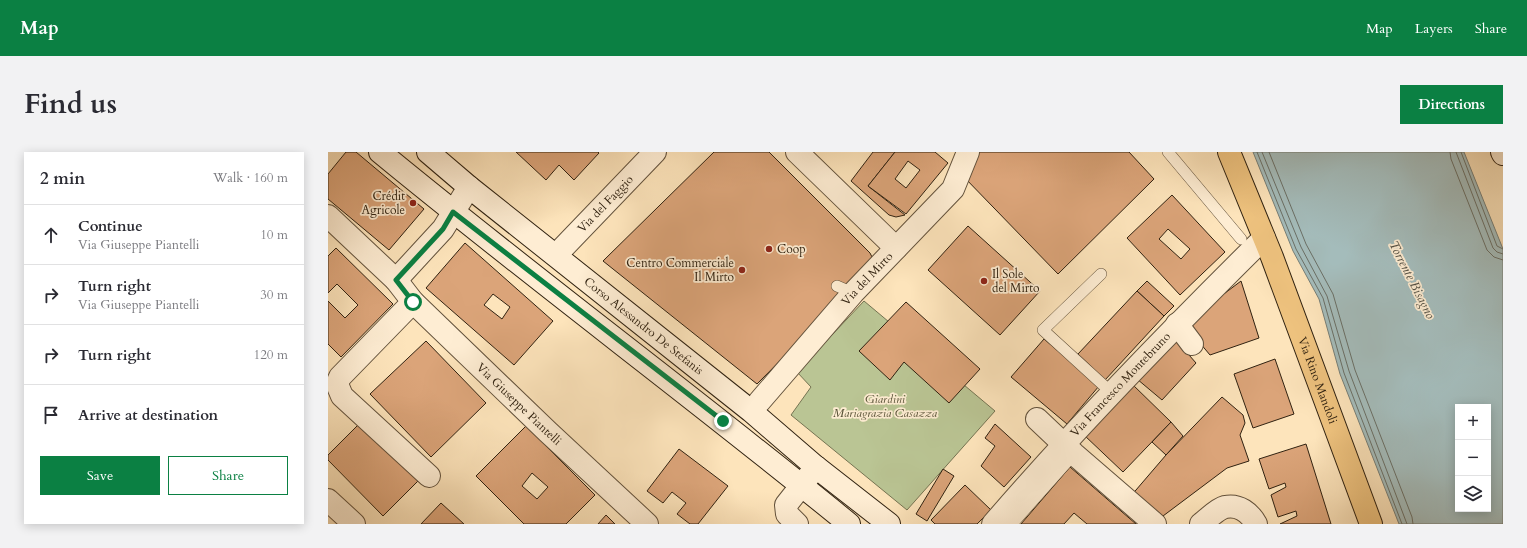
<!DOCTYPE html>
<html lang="en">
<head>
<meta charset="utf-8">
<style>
  body { margin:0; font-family:Cardo,serif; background:#f2f2f3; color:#2b2b33 }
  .controls { position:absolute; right:12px; bottom:12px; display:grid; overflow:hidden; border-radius:0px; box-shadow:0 2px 10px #0003 }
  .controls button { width:36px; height:36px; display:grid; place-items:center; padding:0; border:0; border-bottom:1px solid #e1e1e2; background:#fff; color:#2b2b33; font:20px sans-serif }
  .stop { position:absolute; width:12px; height:12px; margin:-9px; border:3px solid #0b8043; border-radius:50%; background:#fff }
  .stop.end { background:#0b8043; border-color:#fff; box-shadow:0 1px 4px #0008 }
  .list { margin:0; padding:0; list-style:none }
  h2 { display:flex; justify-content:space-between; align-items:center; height:52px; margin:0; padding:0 16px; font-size:17px }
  h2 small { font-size:13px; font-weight:400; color:#7c7c81 }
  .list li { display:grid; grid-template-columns:26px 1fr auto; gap:12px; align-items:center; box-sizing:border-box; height:60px; padding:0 16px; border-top:1px solid #e1e1e2 }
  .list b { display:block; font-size:15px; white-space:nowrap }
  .list p { margin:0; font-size:13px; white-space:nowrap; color:#7c7c81 }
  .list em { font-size:13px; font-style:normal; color:#7c7c81 }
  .actions { display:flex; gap:8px; padding:12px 16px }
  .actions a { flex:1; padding:9px 0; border:1px solid #0b8043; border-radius:0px; text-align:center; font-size:14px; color:#0b8043 }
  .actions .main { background:#0b8043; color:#fff }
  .icon { flex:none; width:22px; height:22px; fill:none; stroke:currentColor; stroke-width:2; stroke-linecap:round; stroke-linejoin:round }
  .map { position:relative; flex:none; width:1175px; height:372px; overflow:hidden; border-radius:0px }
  header { display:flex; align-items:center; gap:24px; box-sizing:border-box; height:56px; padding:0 20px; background:#0b8043; color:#fff }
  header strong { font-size:19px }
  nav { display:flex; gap:22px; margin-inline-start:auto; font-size:14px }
  .intro { display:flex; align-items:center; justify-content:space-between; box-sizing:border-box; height:96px; padding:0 24px }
  h1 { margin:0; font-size:28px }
  .button { padding:10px 18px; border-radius:0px; background:#0b8043; color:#fff; font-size:14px; font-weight:700 }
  main { display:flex; gap:24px; padding:0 24px }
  aside { flex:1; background:#fff; border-radius:0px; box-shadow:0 2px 10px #0003 }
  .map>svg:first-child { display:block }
  .green { fill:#bac594; stroke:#757452 }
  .water { fill:#a4bcbb; stroke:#767e77; fill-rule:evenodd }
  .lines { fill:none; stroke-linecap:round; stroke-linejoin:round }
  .shore { stroke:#6a6f66; stroke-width:1 }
  .building { fill:#dba479; stroke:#302211; fill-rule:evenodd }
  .lane-casing { stroke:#63523c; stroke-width:12 }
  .street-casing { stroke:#63523c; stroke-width:24 }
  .secondary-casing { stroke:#302211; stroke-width:24 }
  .primary-casing { stroke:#302211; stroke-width:24 }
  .lane { stroke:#feedd3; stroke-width:11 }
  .street { stroke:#feedd3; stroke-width:22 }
  .secondary { stroke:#feedd3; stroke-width:22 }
  .primary { stroke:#eec27e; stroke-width:22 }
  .route { stroke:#0b8043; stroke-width:5 }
  .poi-dot { fill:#8f2418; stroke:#feedd3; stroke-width:1.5 }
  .labels { text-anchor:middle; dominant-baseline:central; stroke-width:3.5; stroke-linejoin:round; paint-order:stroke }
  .poi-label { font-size:12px; fill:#302211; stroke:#feedd3; text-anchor:end }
  .street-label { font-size:12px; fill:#302211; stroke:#feedd3 }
  .park-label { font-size:12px; font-style:italic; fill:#595338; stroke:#feedd3 }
  .water-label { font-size:13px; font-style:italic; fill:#535044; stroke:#feedd3 }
</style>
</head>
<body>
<header>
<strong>Map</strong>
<nav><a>Map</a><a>Layers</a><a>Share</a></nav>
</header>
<div class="intro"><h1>Find us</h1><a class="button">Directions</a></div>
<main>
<aside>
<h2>2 min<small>Walk · 160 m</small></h2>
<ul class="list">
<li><svg class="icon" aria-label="ahead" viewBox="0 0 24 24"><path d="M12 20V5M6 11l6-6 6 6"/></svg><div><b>Continue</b><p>Via Giuseppe Piantelli</p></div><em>10 m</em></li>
<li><svg class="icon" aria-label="right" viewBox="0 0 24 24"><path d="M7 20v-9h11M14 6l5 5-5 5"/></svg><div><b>Turn right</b><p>Via Giuseppe Piantelli</p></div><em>30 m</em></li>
<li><svg class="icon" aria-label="right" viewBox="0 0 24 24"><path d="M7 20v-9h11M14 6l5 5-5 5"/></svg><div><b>Turn right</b></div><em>120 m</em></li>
<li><svg class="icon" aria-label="arrive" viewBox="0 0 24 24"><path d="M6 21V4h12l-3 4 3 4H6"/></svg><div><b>Arrive at destination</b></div></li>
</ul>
<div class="actions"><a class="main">Save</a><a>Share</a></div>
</aside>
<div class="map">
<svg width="1175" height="372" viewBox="0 0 1175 372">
  <rect width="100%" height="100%" fill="#fde4bb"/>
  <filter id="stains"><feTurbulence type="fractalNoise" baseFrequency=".005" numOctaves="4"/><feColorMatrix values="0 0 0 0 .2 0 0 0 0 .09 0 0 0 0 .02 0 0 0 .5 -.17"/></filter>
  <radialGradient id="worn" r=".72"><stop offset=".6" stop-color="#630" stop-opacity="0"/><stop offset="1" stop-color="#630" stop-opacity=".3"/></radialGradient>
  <!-- green -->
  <polygon class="green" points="536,149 667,259 579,358 463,263 483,235 469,220"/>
  <!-- water -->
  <path class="water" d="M925,0H1136L1175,97V372H1071L1012,222L991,147L965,99ZM1130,255H1160V357H1130Z"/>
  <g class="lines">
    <!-- shore -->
    <g class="shore">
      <polyline points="929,0 968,97 995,146 1016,221 1074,372"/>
      <polyline points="934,0 973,95 999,144 1021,219 1079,372"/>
      <polyline points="941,0 978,92 1005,142 1027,218 1084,365 1085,372"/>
      <polyline points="1122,0 1123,7 1159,98 1166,105 1175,108"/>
      <polyline points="1128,0 1165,96 1169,100 1175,102"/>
      <polyline points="1133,0 1169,94 1175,97"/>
    </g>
  </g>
  <!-- building -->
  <g class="building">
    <polygon points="18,0 28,0 96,57 61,98 0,47 0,22"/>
    <polygon points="188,0 270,0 271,1 246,28 231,13 218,28"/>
    <polygon points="386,0 441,0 542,101 544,105 544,112 540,120 429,232 275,109"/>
    <polygon points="545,0 567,0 540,34 577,63 568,65 561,63 523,29"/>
    <path d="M567,0H607L620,11L578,62L540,34ZM580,9L592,18L578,36L567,27Z"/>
    <polygon points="648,0 801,0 826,27 730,122 634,23"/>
    <path d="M844,43L897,100L852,143L799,86ZM840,77L862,97L853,107L831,87Z"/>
    <polygon points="640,74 712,139 672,183 600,118"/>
    <path d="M137,91L225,169L186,213L98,136ZM165,142L182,155L174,167L156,153Z"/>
    <polygon points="8,96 65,152 13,205 0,192 0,149 17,166 30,153 9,132 0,141 0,104"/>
    <polygon points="819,129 846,154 836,164 809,139"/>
    <polygon points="913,129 931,186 882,203 856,172"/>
    <polygon points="809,139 836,164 777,228 750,202"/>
    <polygon points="578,150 652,217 621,251 576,210 562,228 531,199"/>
    <polygon points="716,187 771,234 739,272 683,225"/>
    <polygon points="847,187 868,211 834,248 809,227"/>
    <polygon points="98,189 158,251 103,305 42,242"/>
    <polygon points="947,207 966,262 925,276 906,222"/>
    <polygon points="804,232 843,270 795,320 756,283"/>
    <polygon points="894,245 915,263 917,271 912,283 921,309 899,316 831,367 802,345 838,303"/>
    <polygon points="33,270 91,328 55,364 0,308 0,303"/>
    <polygon points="843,270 855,284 838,303 824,290"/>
    <polygon points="667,272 703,305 676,335 653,314 667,294 657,286"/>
    <path d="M198,274L267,343L238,372H196L148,324ZM204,321L220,335L209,347L194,334Z"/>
    <polygon points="978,292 1003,372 952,372 969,364 968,359 950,365 943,343 958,335 957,331 941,337 931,307"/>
    <polygon points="351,297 400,334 370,372 362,372 349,362 358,351 344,340 335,351 319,339"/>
    <polygon points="742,315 808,372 759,372 746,361 736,372 693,372"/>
    <polygon points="615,317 626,324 599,369 588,362"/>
    <polygon points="637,333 663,358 649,372 607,372 603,368"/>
    <polygon points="113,351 136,372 93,372"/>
    <polygon points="278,363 287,372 270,372"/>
  </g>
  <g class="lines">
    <!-- lane casing -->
    <g class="lane-casing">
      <g id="lane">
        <polyline points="840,0 913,87"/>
        <polyline points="773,122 715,178 784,241"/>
        <polyline points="509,134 525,141"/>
        <polyline points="684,372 746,302"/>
      </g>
    </g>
    <!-- street casing -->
    <g class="street-casing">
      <g id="street">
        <polyline points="469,0 568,96"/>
        <polyline points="0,64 68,128 115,77 141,35"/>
        <path id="s1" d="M228,103L327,0"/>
        <path id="s2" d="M68,128L85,150L220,280L319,372"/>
        <polyline points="85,150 12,225 9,232 14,244 101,324"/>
        <polyline points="849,172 864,192"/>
        <path id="s3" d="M431,250L525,141L625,37L640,0"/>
        <polyline points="709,267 746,302 827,372"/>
        <polyline points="0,348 26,372"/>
        <polyline points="469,372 459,362 458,353 488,315"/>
        <path id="s4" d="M665,372C751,272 843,178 936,86"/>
        <path d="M873,372C880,367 889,357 897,355C911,352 922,361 928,372"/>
      </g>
    </g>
    <!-- secondary casing -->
    <g class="secondary-casing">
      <g id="secondary">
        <path d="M52,0C206,127 367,246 521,372"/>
        <path id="s5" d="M100,0L141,35L423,259L488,315L561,372"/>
        <polyline points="1174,0 1175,2"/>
      </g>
    </g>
    <!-- primary casing -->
    <g class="primary-casing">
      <g id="primary">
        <path id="s6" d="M901,0L944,105L1043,372"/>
      </g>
    </g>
    <!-- lane -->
    <use href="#lane" class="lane"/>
    <!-- street -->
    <use href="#street" class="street"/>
    <!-- secondary -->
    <use href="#secondary" class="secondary"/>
    <!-- primary -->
    <use href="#primary" class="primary"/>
  </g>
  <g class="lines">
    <!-- route -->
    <polyline class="route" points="85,150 68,128 115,77 125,60 395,269"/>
  </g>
  <!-- markers -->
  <g class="poi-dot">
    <circle cx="85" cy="51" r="4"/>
    <circle cx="441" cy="97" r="4"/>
    <circle cx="414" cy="118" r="4"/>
    <circle cx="656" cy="129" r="4"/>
  </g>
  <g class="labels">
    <!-- poi labels -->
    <g class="poi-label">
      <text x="77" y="44">Crédit<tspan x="77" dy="14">Agricole</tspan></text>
      <text x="449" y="97" text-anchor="start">Coop</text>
      <text x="406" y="111">Centro Commerciale<tspan x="406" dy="14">Il Mirto</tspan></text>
      <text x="664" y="122" text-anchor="start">Il Sole<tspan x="664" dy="14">del Mirto</tspan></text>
    </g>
    <!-- street labels -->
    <g class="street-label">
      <text stroke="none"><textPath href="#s1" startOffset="71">Via del Faggio</textPath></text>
      <text stroke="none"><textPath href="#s3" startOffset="164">Via del Mirto</textPath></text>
      <text stroke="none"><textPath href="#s5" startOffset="277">Corso Alessandro De Stefanis</textPath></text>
      <text stroke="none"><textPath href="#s6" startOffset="245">Via Rino Mandoli</textPath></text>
      <text stroke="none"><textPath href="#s4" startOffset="189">Via Francesco Montebruno</textPath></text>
      <text stroke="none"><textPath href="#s2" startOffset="175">Via Giuseppe Piantelli</textPath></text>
    </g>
    <!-- park labels -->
    <g class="park-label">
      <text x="557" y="247">Giardini<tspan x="557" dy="14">Mariagrazia Casazza</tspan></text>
    </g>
    <!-- water labels -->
    <g class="water-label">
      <text transform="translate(1084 128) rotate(63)">Torrente Bisagno</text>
    </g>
  </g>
  <rect width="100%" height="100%" filter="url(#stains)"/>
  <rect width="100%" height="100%" fill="url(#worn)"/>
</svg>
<div class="controls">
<button>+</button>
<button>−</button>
<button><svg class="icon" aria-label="layers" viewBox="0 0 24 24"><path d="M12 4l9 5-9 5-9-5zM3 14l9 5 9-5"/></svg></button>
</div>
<div class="stop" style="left:85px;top:150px"></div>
<div class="stop end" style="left:395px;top:269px"></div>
</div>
</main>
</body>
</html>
